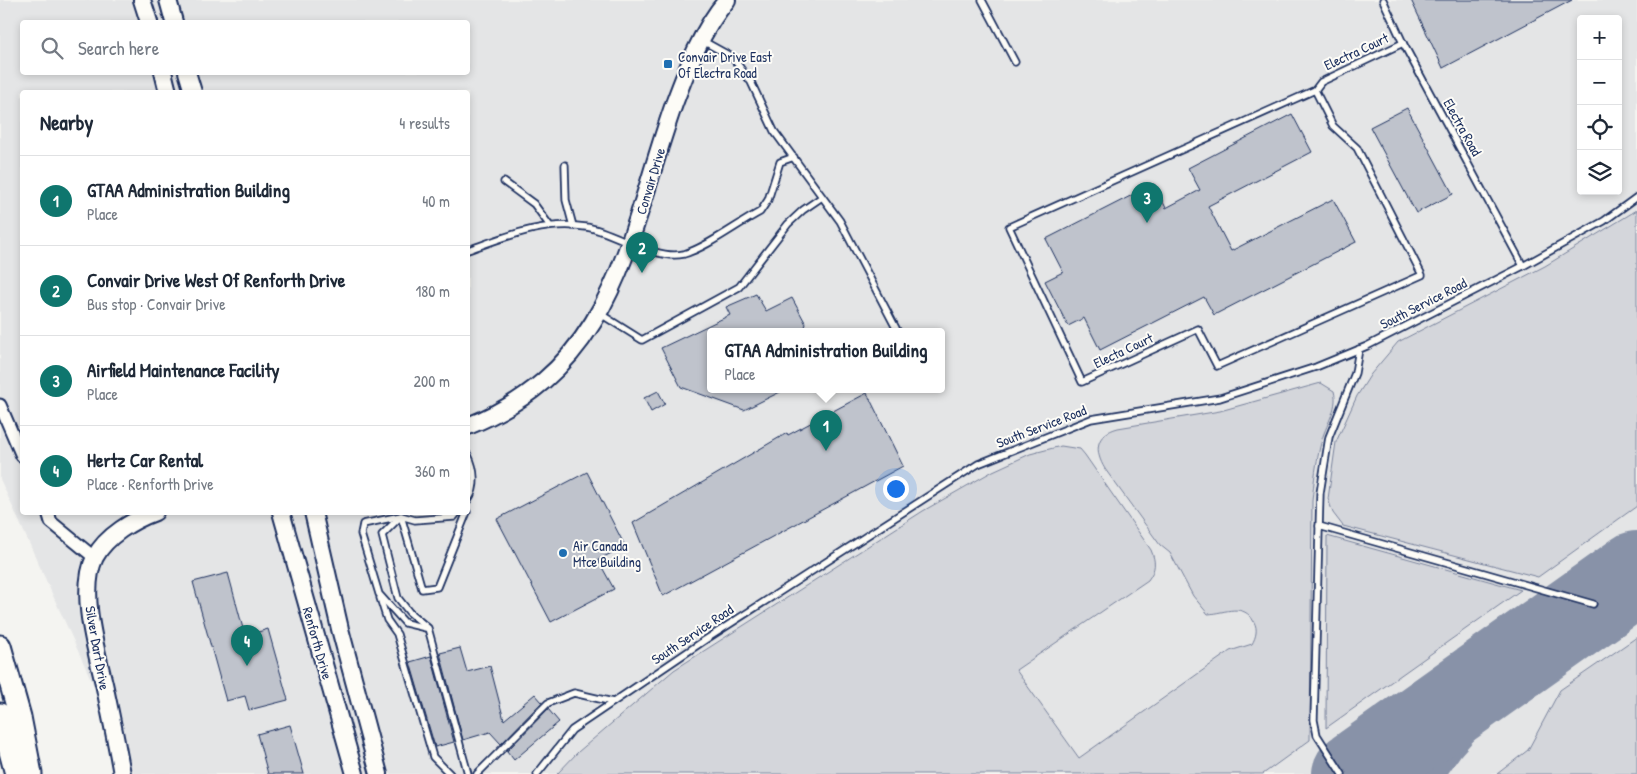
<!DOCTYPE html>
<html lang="en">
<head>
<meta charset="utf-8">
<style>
  body { margin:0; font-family:"Patrick Hand",sans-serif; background:#f6f6f7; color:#1f2937 }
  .controls { position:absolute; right:15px; top:15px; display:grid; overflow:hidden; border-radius:5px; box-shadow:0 2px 8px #0003 }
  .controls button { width:45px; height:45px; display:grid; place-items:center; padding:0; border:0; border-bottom:1px solid #e0e1e3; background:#fff; color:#1f2937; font:25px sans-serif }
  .you { position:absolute; left:895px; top:488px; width:18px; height:18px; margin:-12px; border:4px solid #fff; border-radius:50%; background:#1a73e8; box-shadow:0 0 0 8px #1a73e833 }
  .badge { display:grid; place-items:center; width:32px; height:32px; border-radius:50%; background:#0f766e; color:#fff; font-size:16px; font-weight:700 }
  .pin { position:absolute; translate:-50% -41px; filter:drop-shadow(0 1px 2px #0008) }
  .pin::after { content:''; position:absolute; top:26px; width:18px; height:15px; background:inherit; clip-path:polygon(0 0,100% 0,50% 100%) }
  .popup { position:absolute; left:707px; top:328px; width:238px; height:65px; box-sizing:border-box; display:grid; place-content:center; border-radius:5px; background:#fff; filter:drop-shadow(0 1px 4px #0005); font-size:16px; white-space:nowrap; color:#747a83 }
  .popup b { font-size:19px; color:#1f2937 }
  .popup::after { content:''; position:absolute; left:50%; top:100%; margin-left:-10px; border:10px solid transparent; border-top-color:#fff }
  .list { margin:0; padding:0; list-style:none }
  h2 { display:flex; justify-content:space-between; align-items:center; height:65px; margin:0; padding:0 20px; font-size:21px }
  h2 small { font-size:16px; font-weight:400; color:#747a83 }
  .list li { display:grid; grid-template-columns:32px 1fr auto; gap:15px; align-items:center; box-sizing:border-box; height:90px; padding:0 20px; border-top:1px solid #e0e1e3 }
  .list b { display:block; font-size:19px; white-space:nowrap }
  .list p { margin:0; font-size:16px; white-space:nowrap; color:#747a83 }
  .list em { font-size:16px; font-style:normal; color:#747a83 }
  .icon { flex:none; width:28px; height:28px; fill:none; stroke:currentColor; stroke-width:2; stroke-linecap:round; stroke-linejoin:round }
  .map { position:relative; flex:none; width:1637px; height:774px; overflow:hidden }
  .search { position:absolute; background:#fff; box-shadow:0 2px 8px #0003; left:20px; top:20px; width:450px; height:55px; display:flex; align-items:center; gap:12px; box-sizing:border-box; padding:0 18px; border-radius:5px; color:#747a83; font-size:19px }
  .panel { position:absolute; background:#fff; box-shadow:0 2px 8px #0003; left:20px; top:90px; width:450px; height:425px; border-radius:5px }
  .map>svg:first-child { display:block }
  .built { fill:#e4e5e6; fill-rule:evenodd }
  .green { fill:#d4d6db; stroke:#78829c }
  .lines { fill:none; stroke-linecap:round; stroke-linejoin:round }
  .taxiway { stroke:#8892a8; stroke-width:34 }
  .runway { stroke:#8892a8; stroke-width:84 }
  .building { fill:#bfc3cc; stroke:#1b2f5e }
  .lane-casing { stroke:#1b2f5e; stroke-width:9 }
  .street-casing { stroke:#1b2f5e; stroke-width:15 }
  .secondary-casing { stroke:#1b2f5e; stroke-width:20 }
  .highway-casing { stroke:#1b2f5e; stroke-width:25 }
  .lane { stroke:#fdfcf7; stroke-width:5.5 }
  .street { stroke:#fdfcf7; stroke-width:11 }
  .secondary { stroke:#fdfcf7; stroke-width:16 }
  .highway { stroke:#fdfcf7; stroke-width:21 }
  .poi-dot { fill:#1f6fb2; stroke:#fdfcf7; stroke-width:2 }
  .labels { text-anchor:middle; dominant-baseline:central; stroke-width:4; stroke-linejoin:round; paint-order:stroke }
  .street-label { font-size:14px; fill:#1b2f5e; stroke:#fdfcf7 }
  .poi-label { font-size:14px; fill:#1b2f5e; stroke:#fdfcf7; text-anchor:start }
</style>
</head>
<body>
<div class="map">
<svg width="1637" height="774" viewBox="0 0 1637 774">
  <rect width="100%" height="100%" fill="#f4f4f1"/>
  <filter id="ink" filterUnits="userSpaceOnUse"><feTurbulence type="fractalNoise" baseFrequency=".02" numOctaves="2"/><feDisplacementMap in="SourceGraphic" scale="10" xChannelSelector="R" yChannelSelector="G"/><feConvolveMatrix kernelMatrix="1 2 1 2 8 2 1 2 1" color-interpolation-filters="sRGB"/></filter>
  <g filter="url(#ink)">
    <!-- built -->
    <path class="built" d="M0,0H1637V774H134L0,479ZM1581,19H1618V191H1581ZM22,22H468V72H22ZM22,92H468V512H22ZM711,332H941V390H711Z"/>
    <!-- green -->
    <g class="green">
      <polygon points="1637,210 1637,506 1538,577 1343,526 1333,513 1328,499 1336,442 1357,396 1371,374 1398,342 1545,266"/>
      <path d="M1321,383L1334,391C1339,409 1325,425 1321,443C1316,462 1314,481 1312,501L1310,740L1263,774H557L578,752L674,670L923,511L993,471L1030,454L1061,446L1080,449L1085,455L1151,550C1156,562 1156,569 1148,580L1016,670L1079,758L1230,651L1252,644C1256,637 1258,629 1254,622C1244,602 1225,613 1208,614L1193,596L1170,553L1160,545L1105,469C1094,451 1095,434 1118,428L1220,411Z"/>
      <polygon points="1327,536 1521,590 1326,728"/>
      <polygon points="1637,637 1637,774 1497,774 1528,750 1560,690"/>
    </g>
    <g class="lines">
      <!-- taxiway -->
      <polyline class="taxiway" points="1427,774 1447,745 1535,645"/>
      <!-- runway -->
      <polyline class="runway" points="1354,774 1637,573"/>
    </g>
    <!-- building -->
    <g class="building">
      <polygon points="1411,0 1572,0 1443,68"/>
      <polygon points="1407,108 1453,194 1416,213 1370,127"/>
      <polygon points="1292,114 1312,152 1208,206 1231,251 1333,199 1356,242 1214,315 1204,297 1100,350 1084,318 1068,326 1045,281 1063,272 1046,239 1154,184 1166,208 1200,190 1188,168"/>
      <polygon points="756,294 766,311 792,298 806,324 803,332 711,332 711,390 784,390 744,410 681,387 661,348 730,315 726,307"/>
      <polygon points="658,391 665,404 651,412 644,398"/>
      <polygon points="867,393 903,466 663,596 633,523 787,433 788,435"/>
      <polygon points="587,472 625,546 598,560 614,589 551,622 497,519"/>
      <polygon points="228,573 245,636 268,629 288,700 249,710 245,696 226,701 193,582"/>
      <polygon points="460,648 467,672 490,666 504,720 535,694 542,702 501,744 490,732 463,740 440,653"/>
      <polygon points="431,656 454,742 435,747 410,662"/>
      <polygon points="548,709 559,722 514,760 507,751"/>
      <polygon points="290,725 304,774 268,774 257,734"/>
    </g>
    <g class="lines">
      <!-- lane casing -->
      <g class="lane-casing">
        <g id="lane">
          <polyline points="982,0 1015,62"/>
          <polyline points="1383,0 1403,43 1523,266"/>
          <polyline points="703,41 732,57 751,82 774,131 840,221 898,332"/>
          <polyline points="1315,90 1333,126 1357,148 1422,275 1217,366 1198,329 1082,382 1009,227 1315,90 1321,82 1403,43"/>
          <polyline points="565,165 566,200 573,226"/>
          <polyline points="504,182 534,204 550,226"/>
          <path d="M468,250C505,237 545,220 586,227C614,231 654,261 684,254C706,248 739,223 760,212L768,200L780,162L794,157"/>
          <polyline points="599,313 642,340 739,287 788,224 803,210 822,197"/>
          <path d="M468,455C475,469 477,487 468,500"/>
          <polyline points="467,512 437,587 422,589 401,516 382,535 398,598 409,612 428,628 468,774"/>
          <polyline points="1319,526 1593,604"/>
          <polyline points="380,598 387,620 397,634 433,757 450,774"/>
          <polyline points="426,628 405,623 379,594 361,534 363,524 401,516 415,520 454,517 458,512"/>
          <polyline points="477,774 548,703 574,693 613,702"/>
          <polyline points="537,774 572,730 705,640 978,464 1091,419 1220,398 1316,367 1367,346 1523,266 1604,221 1637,197"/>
          <polyline points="1342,774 1317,735 1314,720 1320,493 1329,437 1355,373 1359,349"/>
        </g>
      </g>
      <!-- street casing -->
      <g class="street-casing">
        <g id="street">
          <polyline points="0,405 22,456"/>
          <polyline points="48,512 51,522 95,558"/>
        </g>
      </g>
      <!-- secondary casing -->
      <g class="secondary-casing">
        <g id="secondary">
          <polyline points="142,0 149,22"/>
          <polyline points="168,0 174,22"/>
          <polyline points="163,72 168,92"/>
          <polyline points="187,72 193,92"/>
          <path d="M468,426C617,366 627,237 674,104C687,69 702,29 727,0"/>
          <polyline points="281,512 355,774"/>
          <polyline points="313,512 340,629 379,774"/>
          <path d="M122,774C117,745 111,717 105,688C97,652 78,592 95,557C106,536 133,520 155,512"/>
        </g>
      </g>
      <!-- highway casing -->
      <g class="highway-casing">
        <g id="highway">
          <polyline points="0,646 20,717 31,774"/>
          <polyline points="0,714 16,774"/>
        </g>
      </g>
      <!-- lane -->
      <use href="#lane" class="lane"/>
      <!-- street -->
      <use href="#street" class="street"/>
      <!-- secondary -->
      <use href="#secondary" class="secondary"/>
      <!-- highway -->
      <use href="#highway" class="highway"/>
    </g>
  </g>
  <!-- markers -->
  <g class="poi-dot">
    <rect x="663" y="59" width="10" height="10" rx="2.5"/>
    <circle cx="563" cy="553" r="5"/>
  </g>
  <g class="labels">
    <!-- street labels -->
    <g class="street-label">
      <text transform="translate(1356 51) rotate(-25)">Electra Court</text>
      <text transform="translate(1463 127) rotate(61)">Electra Road</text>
      <text transform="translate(650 181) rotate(-73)">Convair Drive</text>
      <text transform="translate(1423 303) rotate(-27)">South Service Road</text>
      <text transform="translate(1123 350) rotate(-25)">Electa Court</text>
      <text transform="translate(1041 426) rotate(-21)">South Service Road</text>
      <text transform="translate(692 634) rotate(-34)">South Service Road</text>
      <text transform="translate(318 643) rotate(74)">Renforth Drive</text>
      <text transform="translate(98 648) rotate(80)">Silver Dart Drive</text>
    </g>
    <!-- poi labels -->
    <g class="poi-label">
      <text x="678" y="56">Convair Drive East<tspan x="678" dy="16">Of Electra Road</tspan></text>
      <text x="573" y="545">Air Canada<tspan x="573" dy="16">Mtce Building</tspan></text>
    </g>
  </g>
</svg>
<div class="controls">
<button>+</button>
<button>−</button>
<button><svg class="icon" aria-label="locate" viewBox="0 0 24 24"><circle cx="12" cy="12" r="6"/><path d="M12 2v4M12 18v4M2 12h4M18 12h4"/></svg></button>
<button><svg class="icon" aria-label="layers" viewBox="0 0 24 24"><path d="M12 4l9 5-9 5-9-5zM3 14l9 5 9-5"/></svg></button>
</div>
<div class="you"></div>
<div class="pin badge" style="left:826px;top:451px">1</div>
<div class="popup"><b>GTAA Administration Building</b>Place</div>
<div class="pin badge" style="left:642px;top:273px">2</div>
<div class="pin badge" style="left:1147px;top:223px">3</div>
<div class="pin badge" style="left:247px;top:666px">4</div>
<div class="search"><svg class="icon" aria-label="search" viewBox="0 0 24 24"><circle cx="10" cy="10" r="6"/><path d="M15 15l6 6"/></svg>Search here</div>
<section class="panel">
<h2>Nearby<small>4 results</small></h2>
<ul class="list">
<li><span class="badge">1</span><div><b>GTAA Administration Building</b><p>Place</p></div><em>40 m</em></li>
<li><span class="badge">2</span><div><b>Convair Drive West Of Renforth Drive</b><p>Bus stop · Convair Drive</p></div><em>180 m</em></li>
<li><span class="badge">3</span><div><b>Airfield Maintenance Facility</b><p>Place</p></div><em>200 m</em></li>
<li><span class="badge">4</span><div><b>Hertz Car Rental</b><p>Place · Renforth Drive</p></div><em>360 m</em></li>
</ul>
</section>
</div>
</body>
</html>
